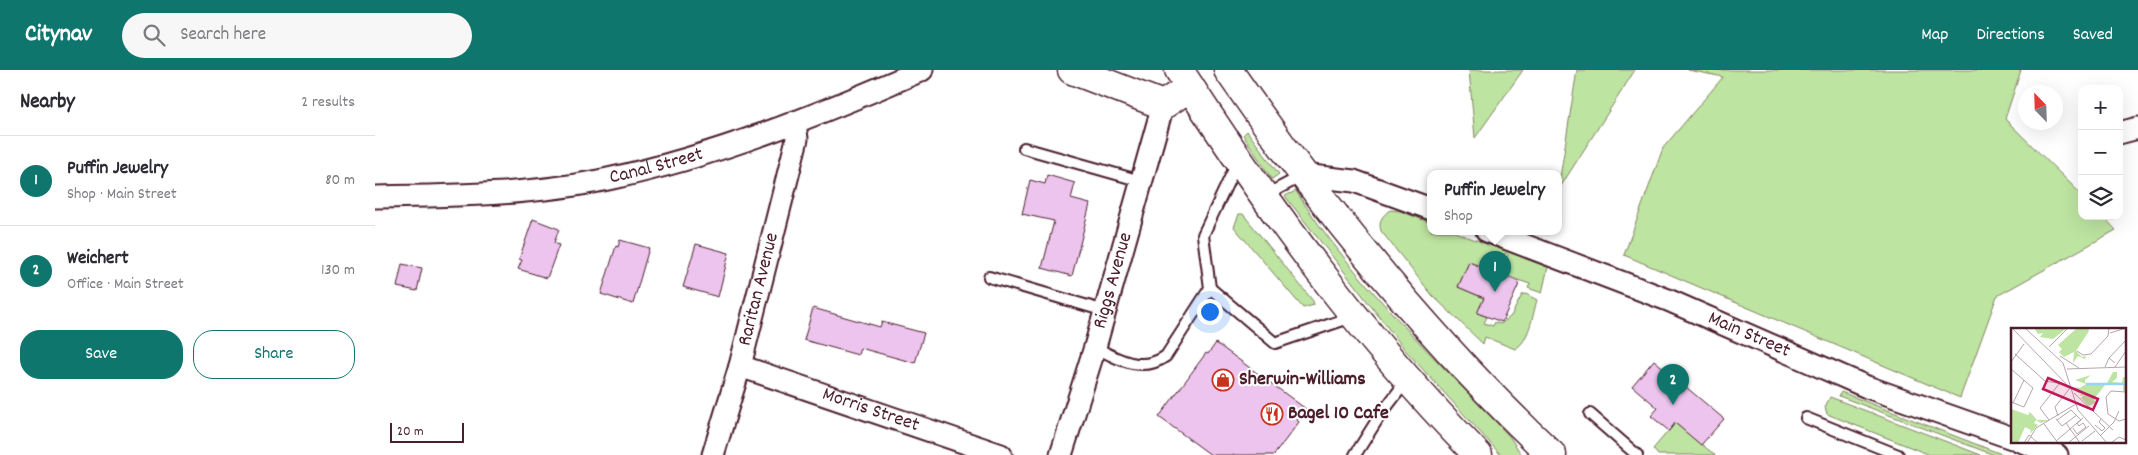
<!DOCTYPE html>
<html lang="en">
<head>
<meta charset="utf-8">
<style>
  body { margin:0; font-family:Dekko,sans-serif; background:#f7f7f7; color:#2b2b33 }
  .controls { position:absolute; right:15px; top:15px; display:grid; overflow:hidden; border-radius:10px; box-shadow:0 5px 20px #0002 }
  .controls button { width:45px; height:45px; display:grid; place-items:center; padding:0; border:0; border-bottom:1px solid #e1e1e2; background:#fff; color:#2b2b33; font:25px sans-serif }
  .compass { position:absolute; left:1643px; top:15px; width:45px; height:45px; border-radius:50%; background:#fff; box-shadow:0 5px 20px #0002; rotate:337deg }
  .scale { position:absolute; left:15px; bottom:12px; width:74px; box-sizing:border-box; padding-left:5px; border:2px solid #4a1f2b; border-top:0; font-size:14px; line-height:18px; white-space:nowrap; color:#4a1f2b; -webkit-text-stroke:4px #fff; paint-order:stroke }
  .you { position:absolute; left:834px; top:241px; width:18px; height:18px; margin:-12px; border:4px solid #fff; border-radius:50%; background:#1a73e8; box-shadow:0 0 0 8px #1a73e833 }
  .badge { display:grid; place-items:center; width:32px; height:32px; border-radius:50%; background:#0f766e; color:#fff; font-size:16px; font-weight:700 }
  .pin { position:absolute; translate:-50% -41px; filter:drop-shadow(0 1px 2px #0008) }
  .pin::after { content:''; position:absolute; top:26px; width:18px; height:15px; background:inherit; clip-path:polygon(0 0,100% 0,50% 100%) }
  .popup { position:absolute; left:1052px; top:100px; width:135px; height:65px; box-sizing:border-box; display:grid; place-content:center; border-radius:10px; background:#fff; filter:drop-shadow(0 1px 4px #0005); font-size:16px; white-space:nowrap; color:#7c7c81 }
  .popup b { font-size:19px; color:#2b2b33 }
  .popup::after { content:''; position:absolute; left:50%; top:100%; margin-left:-10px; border:10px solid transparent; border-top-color:#fff }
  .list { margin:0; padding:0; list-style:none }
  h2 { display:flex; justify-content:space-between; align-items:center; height:65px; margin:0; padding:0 20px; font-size:21px }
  h2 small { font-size:16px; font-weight:400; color:#7c7c81 }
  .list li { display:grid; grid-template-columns:32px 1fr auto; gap:15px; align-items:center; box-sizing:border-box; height:90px; padding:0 20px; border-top:1px solid #e1e1e2 }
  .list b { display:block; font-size:19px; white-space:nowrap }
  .list p { margin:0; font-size:16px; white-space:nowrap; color:#7c7c81 }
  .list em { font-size:16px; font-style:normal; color:#7c7c81 }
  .actions { display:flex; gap:10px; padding:15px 20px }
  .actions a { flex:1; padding:11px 0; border:1px solid #0f766e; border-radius:20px; text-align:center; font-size:18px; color:#0f766e }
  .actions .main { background:#0f766e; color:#fff }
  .icon { flex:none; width:28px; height:28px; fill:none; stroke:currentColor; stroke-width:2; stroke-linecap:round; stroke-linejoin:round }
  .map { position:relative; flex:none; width:1763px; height:385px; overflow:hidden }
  header { display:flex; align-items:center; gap:30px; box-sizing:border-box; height:70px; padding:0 25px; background:#0f766e; color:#fff }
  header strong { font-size:24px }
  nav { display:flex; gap:28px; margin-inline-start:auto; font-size:18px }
  .search { width:350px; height:45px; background:#f7f7f7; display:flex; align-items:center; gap:12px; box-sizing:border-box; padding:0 18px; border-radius:28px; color:#7c7c81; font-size:19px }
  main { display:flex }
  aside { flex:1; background:#fff }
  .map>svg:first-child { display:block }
  .green { fill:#bde4a0; stroke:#848266 }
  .building { fill:#ecc4ed; stroke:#4a1f2b }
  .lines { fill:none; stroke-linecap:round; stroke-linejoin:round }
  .lane-casing { stroke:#4a1f2b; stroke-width:14 }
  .street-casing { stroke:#4a1f2b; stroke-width:25 }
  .secondary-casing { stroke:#4a1f2b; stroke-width:31 }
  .highway-casing { stroke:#4a1f2b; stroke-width:31 }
  .lane { stroke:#fff; stroke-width:10 }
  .street { stroke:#fff; stroke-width:21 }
  .secondary { stroke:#fff; stroke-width:28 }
  .highway { stroke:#fff; stroke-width:28 }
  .labels { text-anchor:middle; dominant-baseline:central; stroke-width:4; stroke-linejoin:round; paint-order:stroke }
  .street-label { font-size:20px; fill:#4a1f2b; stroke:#fff }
  .poi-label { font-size:20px; font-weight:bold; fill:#4a1f2b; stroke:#fff; text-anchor:start }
  .inset-river { fill:none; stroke:#95d6f6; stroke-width:2.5 }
  .inset-road { fill:none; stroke:#b7a5aa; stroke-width:1 }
  .view { fill:#c2185b; fill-opacity:0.15; stroke:#c2185b; stroke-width:2.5 }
  .inset-edge { fill:none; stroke:#4a1f2b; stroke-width:2.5 }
</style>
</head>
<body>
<header>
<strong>Citynav</strong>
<div class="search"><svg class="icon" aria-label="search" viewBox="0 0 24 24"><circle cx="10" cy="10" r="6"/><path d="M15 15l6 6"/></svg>Search here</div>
<nav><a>Map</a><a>Directions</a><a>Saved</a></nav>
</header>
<main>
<aside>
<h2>Nearby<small>2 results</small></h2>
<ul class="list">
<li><span class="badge">1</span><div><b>Puffin Jewelry</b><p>Shop · Main Street</p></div><em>80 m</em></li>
<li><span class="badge">2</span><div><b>Weichert</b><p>Office · Main Street</p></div><em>130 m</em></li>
</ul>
<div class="actions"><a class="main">Save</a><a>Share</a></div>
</aside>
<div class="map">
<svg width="1763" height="385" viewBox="0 0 1763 385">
  <rect width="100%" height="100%" fill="#fff"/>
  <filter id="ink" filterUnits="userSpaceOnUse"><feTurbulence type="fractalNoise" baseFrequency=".02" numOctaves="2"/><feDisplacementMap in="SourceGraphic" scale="10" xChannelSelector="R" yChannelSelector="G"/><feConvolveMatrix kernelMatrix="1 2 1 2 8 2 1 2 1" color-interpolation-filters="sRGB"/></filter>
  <g filter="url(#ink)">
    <!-- green -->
    <g class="green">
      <polygon points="1094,0 1148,0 1100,68"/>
      <polygon points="1202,0 1260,0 1184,119 1184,114"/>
      <polygon points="1313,0 1646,0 1630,49 1707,125 1707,146 1728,146 1741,160 1622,226 1585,328 1249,185 1288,78 1348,7"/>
      <polygon points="872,61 904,104 897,109 868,65"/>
      <path d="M921,121C979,212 1061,288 1134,366L1147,385H1126L1031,281L910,126Z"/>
      <path d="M1015,140L1025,141L1056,153V161H1077L1173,197L1167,223L1153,218L1155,214L1125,204L1133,185L1130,183L1121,203L1094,192L1083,217L1109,228L1103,243L1112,247L1109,253L1118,256L1120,252L1126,254L1136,246L1147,225L1151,224L1162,230C1158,244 1154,272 1140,279L1110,267L1108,274L1057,225L1006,161C1003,151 1007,146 1015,140Z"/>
      <polygon points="864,144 868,144 938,231 939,235 928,238 859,157"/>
      <polygon points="1466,322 1629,385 1619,385 1464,326"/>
      <polygon points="1455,327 1606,385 1555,385 1452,344 1450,337"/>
      <polygon points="1300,353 1340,385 1283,385 1278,379"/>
    </g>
    <!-- building -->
    <g class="building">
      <polygon points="672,105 700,113 696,129 715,134 697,206 667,198 679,151 647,144 655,110 670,114"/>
      <polygon points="158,149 184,159 179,173 184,175 172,208 143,199 147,190 144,189"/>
      <polygon points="245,170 274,178 258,234 226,224 241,176 243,177"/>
      <polygon points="321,174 354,183 343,227 308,217"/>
      <polygon points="1094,192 1145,212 1127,252 1102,243 1109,228 1083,217"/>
      <polygon points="27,194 47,198 42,221 22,217"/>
      <polygon points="438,238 505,257 507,252 549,263 540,293 485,278 483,285 429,270"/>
      <polygon points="841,273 931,339 922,350 924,352 899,385 836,385 784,347 831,283 833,284"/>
      <polygon points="1279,290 1349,349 1326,375 1300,353 1294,361 1276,346 1283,338 1257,316"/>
    </g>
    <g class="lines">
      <!-- lane casing -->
      <g class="lane-casing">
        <g id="lane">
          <polyline points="649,78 766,111"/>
          <polyline points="889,126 927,106"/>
          <polyline points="614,207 730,241"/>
          <polyline points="835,218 900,273 977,247"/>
          <path d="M720,277C743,290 768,303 791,286L835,218L828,165L862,93"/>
          <polyline points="1215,344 1262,385"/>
          <polyline points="1431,348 1523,385"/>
          <polyline points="980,385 1004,347 1032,310"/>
        </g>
      </g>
      <!-- street casing -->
      <g class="street-casing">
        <g id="street">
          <polyline points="1744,63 1763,58"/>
          <polyline points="928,105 979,111 1056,139"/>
          <path id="s1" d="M0,127C77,126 158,125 233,109C342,86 445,44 547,0"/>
          <path id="s2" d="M1112,161L1293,230L1492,317L1637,368"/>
          <path id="s3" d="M365,296L626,385"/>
          <polyline points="1645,371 1682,385"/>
          <path id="s4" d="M338,385L365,296L422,69L420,52"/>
          <path id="s5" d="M686,385L720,277L788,35"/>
        </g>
      </g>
      <!-- secondary casing -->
      <g class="secondary-casing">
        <polyline id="secondary" points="697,0 788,35 815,17"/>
      </g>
      <!-- highway casing -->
      <g class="highway-casing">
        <g id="highway">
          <path d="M804,0C893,138 988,268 1103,385"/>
          <path d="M853,0C949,139 1054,270 1177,385"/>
        </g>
      </g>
      <!-- lane -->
      <use href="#lane" class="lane"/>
      <!-- street -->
      <use href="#street" class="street"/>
      <!-- secondary -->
      <use href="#secondary" class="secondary"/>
      <!-- highway -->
      <use href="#highway" class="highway"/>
    </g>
  </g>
  <!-- icons -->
  <defs>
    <g id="shop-ring" transform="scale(1.125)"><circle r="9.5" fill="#fff" stroke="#c8321e" stroke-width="1.5"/><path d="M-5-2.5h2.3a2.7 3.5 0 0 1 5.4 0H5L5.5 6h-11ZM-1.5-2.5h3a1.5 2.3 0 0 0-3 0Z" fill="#c8321e"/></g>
    <g id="restaurant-ring" transform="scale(1.125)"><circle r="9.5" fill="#fff" stroke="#c8321e" stroke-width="1.5"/><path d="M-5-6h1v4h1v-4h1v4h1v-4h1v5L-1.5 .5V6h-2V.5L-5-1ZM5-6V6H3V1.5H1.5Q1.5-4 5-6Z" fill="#c8321e"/></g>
  </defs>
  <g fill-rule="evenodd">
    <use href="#shop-ring" x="848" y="310"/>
    <use href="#restaurant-ring" x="897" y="344"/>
  </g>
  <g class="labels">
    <!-- street labels -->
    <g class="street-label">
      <text stroke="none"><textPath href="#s1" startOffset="284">Canal Street</textPath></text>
      <text stroke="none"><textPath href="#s5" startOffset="182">Riggs Avenue</textPath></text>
      <text stroke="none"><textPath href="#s4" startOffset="172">Raritan Avenue</textPath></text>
      <text stroke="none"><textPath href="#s2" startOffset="282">Main Street</textPath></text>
      <text stroke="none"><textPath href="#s3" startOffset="138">Morris Street</textPath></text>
    </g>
    <!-- poi labels -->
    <g class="poi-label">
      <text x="864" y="310">Sherwin-Williams</text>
      <text x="913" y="344">Bagel 10 Cafe</text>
    </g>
  </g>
  <!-- overview -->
  <g transform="translate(1636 258)">
    <rect width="115" height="115" fill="#fff"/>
    <path d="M23,0H56L42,11L29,9L32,5L27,6ZM66,0H77L78,3L65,23L71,29L75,28L74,31L67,28L62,35L63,24L53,29L48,24L51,21L47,17ZM102,44H106V50L101,54L111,55L112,49H115V63H112V57H94L83,71L84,75L78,78L70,70L74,66L69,68L71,64L67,65L64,59L69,60L75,56L64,52L80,47L74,52V55H96ZM0,81L17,87L19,84L26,92H38L30,95L25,92L23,95L27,97L19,106L20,102L14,99L7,115H0Z" fill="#bde4a0"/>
    <path class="inset-river" d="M75,56H115"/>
    <path class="inset-road" d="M1,0L59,60M14,0L52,35L67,82L96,115M99,5L115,0M38,19L57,0M66,23L72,27L80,26L97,8L98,0M4,26L34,53L53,56M49,28L68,40M98,30L115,12M0,34L13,16M94,39L98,30L104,35M104,39L115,23M0,41L22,60L13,79L0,74M56,41L115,39M115,64L100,63L95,69L97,86L108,93L115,91M63,65L102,102M2,75L13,52M60,82L70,92L66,95L68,98L72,95L75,99L66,106L62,100M47,88L44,79L59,60M45,91L51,98L66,87M38,92L29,80L48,56M46,92L60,82M55,95L69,115M33,96L47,115M84,97L91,103L94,100L88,94L90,91M90,107L103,94L108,83M45,113L72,90M71,113L84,103M13,115L18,107L27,115M16,115L25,100L65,76M57,115L78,98M100,115L108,109L115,112"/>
    <path class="view" d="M37,50L87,71L82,82L32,61Z"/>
    <rect width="115" height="115" class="inset-edge"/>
  </g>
</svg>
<div class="controls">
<button>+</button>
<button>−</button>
<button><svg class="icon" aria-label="layers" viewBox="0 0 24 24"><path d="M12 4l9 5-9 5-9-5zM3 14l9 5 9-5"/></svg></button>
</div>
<svg class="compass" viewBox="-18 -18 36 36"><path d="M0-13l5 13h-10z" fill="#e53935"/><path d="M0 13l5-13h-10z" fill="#7c7c81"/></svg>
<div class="scale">20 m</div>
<div class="you"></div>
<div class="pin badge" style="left:1120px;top:222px">1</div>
<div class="popup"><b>Puffin Jewelry</b>Shop</div>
<div class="pin badge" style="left:1298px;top:335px">2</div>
</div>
</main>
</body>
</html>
